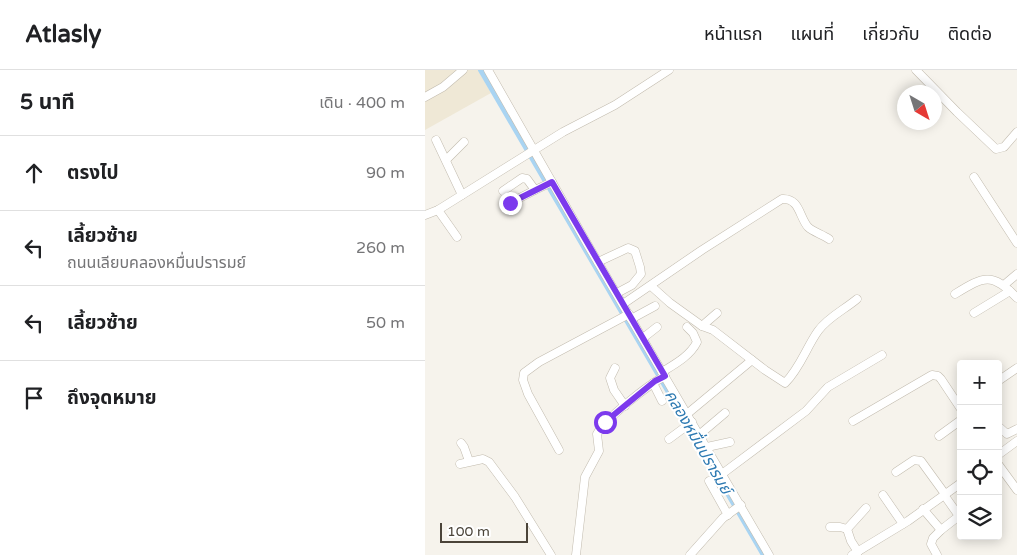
<!DOCTYPE html>
<html lang="th">
<head>
<meta charset="utf-8">
<style>
  body { margin:0; font-family:"Varela Round","Noto Sans Thai",sans-serif; background:#f2f2f2; color:#202124 }
  .controls { position:absolute; right:15px; bottom:15px; display:grid; overflow:hidden; border-radius:5px; box-shadow:0 2px 12px #0003 }
  .controls button { width:45px; height:45px; display:grid; place-items:center; padding:0; border:0; border-bottom:1px solid #e0e0e0; background:#fff; color:#202124; font:25px sans-serif }
  .compass { position:absolute; left:472px; top:15px; width:45px; height:45px; border-radius:50%; background:#fff; box-shadow:0 2px 12px #0003; rotate:141deg }
  .scale { position:absolute; left:15px; bottom:12px; width:88px; box-sizing:border-box; padding-left:5px; border:2px solid #4b4439; border-top:0; font-size:14px; line-height:18px; white-space:nowrap; color:#4b4439; -webkit-text-stroke:4px #fff; paint-order:stroke }
  .stop { position:absolute; width:15px; height:15px; margin:-11px; border:4px solid #7c3aed; border-radius:50%; background:#fff }
  .stop.end { background:#7c3aed; border-color:#fff; box-shadow:0 1px 5px #0008 }
  .list { margin:0; padding:0; list-style:none }
  h2 { display:flex; justify-content:space-between; align-items:center; height:65px; margin:0; padding:0 20px; font-size:21px }
  h2 small { font-size:16px; font-weight:400; color:#757577 }
  .list li { display:grid; grid-template-columns:32px 1fr auto; gap:15px; align-items:center; box-sizing:border-box; height:75px; padding:0 20px; border-top:1px solid #e0e0e0 }
  .list b { display:block; font-size:19px; white-space:nowrap }
  .list p { margin:0; font-size:16px; white-space:nowrap; color:#757577 }
  .list em { font-size:16px; font-style:normal; color:#757577 }
  .icon { flex:none; width:28px; height:28px; fill:none; stroke:currentColor; stroke-width:2; stroke-linecap:round; stroke-linejoin:round }
  .map { position:relative; flex:none; width:592px; height:485px; overflow:hidden }
  header { display:flex; align-items:center; gap:30px; box-sizing:border-box; height:70px; padding:0 25px; background:#fff; border-bottom:1px solid #e0e0e0 }
  header strong { font-size:24px }
  nav { display:flex; gap:28px; margin-inline-start:auto; font-size:18px }
  main { display:flex }
  aside { flex:1; background:#fff }
  .map>svg:first-child { display:block }
  .education { fill:#efe8d6 }
  .lines { fill:none; stroke-linecap:round; stroke-linejoin:round }
  .canal { stroke:#a9d4f2; stroke-width:6 }
  .minor-casing { stroke:#c2bbae; stroke-width:9 }
  .minor { stroke:#fff; stroke-width:8 }
  .route { stroke:#7c3aed; stroke-width:6 }
  .labels { text-anchor:middle; dominant-baseline:central; stroke-width:4; stroke-linejoin:round; paint-order:stroke }
  .water-label { font-size:16px; font-style:italic; fill:#2e7ab2; stroke:#fff }
</style>
</head>
<body>
<header>
<strong>Atlasly</strong>
<nav><a>หน้าแรก</a><a>แผนที่</a><a>เกี่ยวกับ</a><a>ติดต่อ</a></nav>
</header>
<main>
<aside>
<h2>5 นาที<small>เดิน · 400 m</small></h2>
<ul class="list">
<li><svg class="icon" aria-label="ahead" viewBox="0 0 24 24"><path d="M12 20V5M6 11l6-6 6 6"/></svg><div><b>ตรงไป</b></div><em>90 m</em></li>
<li><svg class="icon" aria-label="left" viewBox="0 0 24 24"><path d="M17 20v-9H6M10 6l-5 5 5 5"/></svg><div><b>เลี้ยวซ้าย</b><p>ถนนเลียบคลองหมื่นปรารมย์</p></div><em>260 m</em></li>
<li><svg class="icon" aria-label="left" viewBox="0 0 24 24"><path d="M17 20v-9H6M10 6l-5 5 5 5"/></svg><div><b>เลี้ยวซ้าย</b></div><em>50 m</em></li>
<li><svg class="icon" aria-label="arrive" viewBox="0 0 24 24"><path d="M6 21V4h12l-3 4 3 4H6"/></svg><div><b>ถึงจุดหมาย</b></div></li>
</ul>
</aside>
<div class="map">
<svg width="592" height="485" viewBox="0 0 592 485">
  <rect width="100%" height="100%" fill="#f6f3ec"/>
  <!-- education -->
  <polygon class="education" points="0,0 53,0 66,23 0,60"/>
  <g class="lines">
    <!-- canal -->
    <polyline class="canal" points="56,0 339,485"/>
    <!-- minor casing -->
    <g class="minor-casing">
      <g id="minor">
        <polyline points="63,0 164,177 344,485"/>
        <polyline points="491,0 532,42 571,79 579,77 592,62"/>
        <polyline points="0,27 18,17 38,0"/>
        <polyline points="11,70 37,125"/>
        <polyline points="21,90 39,72"/>
        <polyline points="549,107 592,173"/>
        <polyline points="78,121 97,108 102,109 110,120 127,112"/>
        <polyline points="85,133 110,120"/>
        <polyline points="13,140 32,167"/>
        <polyline points="0,145 13,140 37,125 138,62 190,35 244,0"/>
        <polyline points="173,192 203,178 210,181 215,197 216,204 207,215 192,223"/>
        <polyline points="579,215 592,204"/>
        <path d="M226,216L245,233L277,256L288,260L340,300L360,313C375,298 381,278 393,261C403,247 419,240 432,229"/>
        <path d="M530,224C559,206 567,202 592,228"/>
        <path d="M198,234L277,180L357,129C375,128 374,147 383,157C388,162 397,164 404,169"/>
        <polyline points="549,243 585,221"/>
        <polyline points="206,249 230,236"/>
        <polyline points="277,256 292,243"/>
        <polyline points="218,268 232,257"/>
        <polyline points="190,298 185,308 189,320 200,336"/>
        <path d="M237,302C250,294 265,286 272,272L268,263L262,257"/>
        <polyline points="573,311 592,298"/>
        <polyline points="228,313 237,331"/>
        <polyline points="262,344 327,290"/>
        <polyline points="428,351 507,305 513,306 516,309 536,339"/>
        <polyline points="573,356 582,364 592,359"/>
        <polyline points="274,365 300,343"/>
        <polyline points="514,366 536,350"/>
        <polyline points="244,369 267,352"/>
        <polyline points="36,373 39,377 44,391"/>
        <polyline points="282,377 305,372"/>
        <polyline points="134,380 103,324 98,310 99,303 114,292 204,244"/>
        <polyline points="573,385 592,371"/>
        <polyline points="35,394 58,389 64,392 90,427 126,485"/>
        <polyline points="573,394 592,420"/>
        <polyline points="471,402 489,390 496,391 520,424"/>
        <polyline points="297,404 381,341 403,317 457,285"/>
        <polyline points="284,411 303,445"/>
        <polyline points="458,425 478,454"/>
        <polyline points="498,439 516,460 534,446 522,429"/>
        <polyline points="405,457 415,457 422,459"/>
        <polyline points="433,482 426,471 422,459 441,438"/>
        <path d="M151,485L160,407L174,381L172,364C181,348 223,315 240,306"/>
        <polyline points="265,485 298,448 316,435"/>
        <polyline points="427,485 483,451 536,413"/>
        <polyline points="512,485 506,474 508,468 516,460"/>
      </g>
    </g>
    <!-- minor -->
    <use href="#minor" class="minor"/>
  </g>
  <g class="lines">
    <!-- route -->
    <polyline class="route" points="85,133 127,112 240,306 230,311 180,352"/>
  </g>
  <g class="labels">
    <!-- water labels -->
    <g class="water-label">
      <text transform="translate(273 372) rotate(60)">คลองหมื่นปรารมย์</text>
    </g>
  </g>
</svg>
<div class="controls">
<button>+</button>
<button>−</button>
<button><svg class="icon" aria-label="locate" viewBox="0 0 24 24"><circle cx="12" cy="12" r="6"/><path d="M12 2v4M12 18v4M2 12h4M18 12h4"/></svg></button>
<button><svg class="icon" aria-label="layers" viewBox="0 0 24 24"><path d="M12 4l9 5-9 5-9-5zM3 14l9 5 9-5"/></svg></button>
</div>
<svg class="compass" viewBox="-18 -18 36 36"><path d="M0-13l5 13h-10z" fill="#e53935"/><path d="M0 13l5-13h-10z" fill="#757577"/></svg>
<div class="scale">100 m</div>
<div class="stop" style="left:180px;top:352px"></div>
<div class="stop end" style="left:85px;top:133px"></div>
</div>
</main>
</body>
</html>
